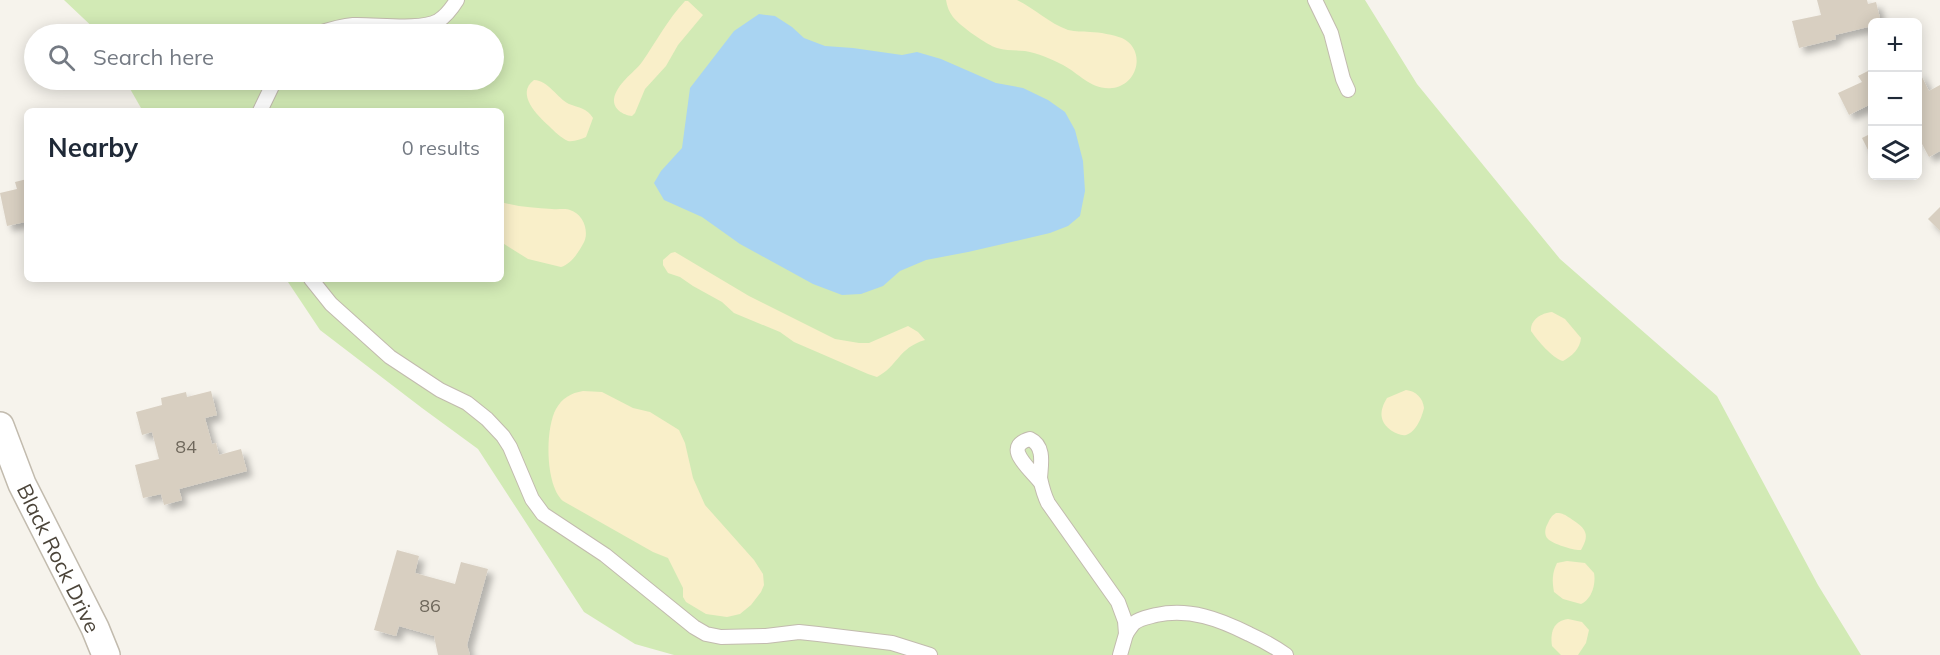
<!DOCTYPE html>
<html lang="en">
<head>
<meta charset="utf-8">
<style>
  body { margin:0; font-family:Mulish,sans-serif; background:#f2f2f3; color:#1f2937 }
  .controls { position:absolute; right:18px; top:18px; display:grid; overflow:hidden; border-radius:9px; box-shadow:0 3px 15px #0003 }
  .controls button { width:54px; height:54px; display:grid; place-items:center; padding:0; border:0; border-bottom:2px solid #e0e1e3; background:#fff; color:#1f2937; font:30px sans-serif }
  .list { margin:0; padding:0; list-style:none }
  h2 { display:flex; justify-content:space-between; align-items:center; height:78px; margin:0; padding:0 24px; font-size:26px }
  h2 small { font-size:20px; font-weight:400; color:#747a83 }
  .icon { flex:none; width:33px; height:33px; fill:none; stroke:currentColor; stroke-width:2; stroke-linecap:round; stroke-linejoin:round }
  .map { position:relative; flex:none; width:1940px; height:655px; overflow:hidden }
  .search { position:absolute; background:#fff; box-shadow:0 3px 15px #0003; left:24px; top:24px; width:480px; height:66px; display:flex; align-items:center; gap:15px; box-sizing:border-box; padding:0 21px; border-radius:33px; color:#747a83; font-size:22px }
  .panel { position:absolute; background:#fff; box-shadow:0 3px 15px #0003; left:24px; top:108px; width:480px; height:174px; border-radius:9px }
  .map>svg:first-child { display:block }
  .green { fill:#d2eab5 }
  .sand { fill:#f9efc9 }
  .water { fill:#a9d4f2 }
  .building { fill:#d8cfc1; filter:url(#shadow) }
  .lines { fill:none; stroke-linecap:round; stroke-linejoin:round }
  .service-casing { stroke:#c2bbae; stroke-width:16 }
  .minor-casing { stroke:#c2bbae; stroke-width:30 }
  .service { stroke:#fff; stroke-width:14 }
  .minor { stroke:#fff; stroke-width:27 }
  .labels { text-anchor:middle; dominant-baseline:central; stroke-width:5; stroke-linejoin:round; paint-order:stroke }
  .number-label { font-size:18px; fill:#6e675b }
  .street-label { font-size:21px; fill:#4b4439; stroke:#fff }
</style>
</head>
<body>
<div class="map">
<svg width="1940" height="655" viewBox="0 0 1940 655">
  <defs>
    <filter id="shadow"><feDropShadow dx="5.5" dy="5.5" stdDeviation="3" flood-color="#0004"/></filter>
  </defs>
  <rect width="100%" height="100%" fill="#f6f3ec"/>
  <!-- green -->
  <polygon class="green" points="64,0 1365,0 1417,84 1560,259 1717,396 1818,585 1861,655 674,655 635,644 584,612 478,449 422,408 320,330 286,279 501,279 501,111 145,111 141,108 125,80 494,80 494,34 100,34"/>
  <!-- sand -->
  <g class="sand">
    <path d="M946,0H1017C1035,9 1049,23 1068,30C1076,32 1082,31 1090,32C1099,32 1114,35 1122,38C1146,49 1139,85 1112,88C1091,90 1080,74 1063,65C1051,59 1038,53 1025,51C1016,50 1006,51 997,48C987,45 960,26 953,17C949,12 947,6 946,0Z"/>
    <path d="M685,1H688L703,15L678,45L666,66L645,89L635,113L632,116C623,115 613,109 614,99C617,83 633,74 642,62C656,42 668,19 685,1Z"/>
    <path d="M534,80C549,81 557,98 569,104C579,108 587,108 593,118L586,137C581,139 574,142 568,141C561,138 554,131 549,126C538,116 515,94 534,80Z"/>
    <path d="M501,202C518,207 535,208 552,209C558,210 565,208 570,210C584,214 590,233 583,244C578,253 571,264 561,267L528,259L501,242Z"/>
    <path d="M675,252L749,296L835,339L859,343H869L908,326L918,332L925,340C898,348 898,366 877,377L868,374L794,342L780,332L734,313L722,302L693,286L680,277L668,273L663,265V260L671,253Z"/>
    <path d="M1552,312L1565,319L1581,338C1580,349 1572,356 1563,361C1553,359 1537,340 1531,331C1530,320 1541,313 1552,312Z"/>
    <path d="M1406,390C1416,391 1423,398 1424,408C1422,417 1416,432 1406,435C1401,436 1396,433 1392,431C1379,422 1379,411 1387,398Z"/>
    <path d="M583,391L602,392L633,408L650,412L679,430L685,443L693,478L705,505L754,560L763,574L764,585L761,592L751,605L740,614L727,617L706,614L686,602L683,597V588L668,558L653,552L563,501C545,485 545,429 556,409C562,398 571,393 583,391Z"/>
    <path d="M1556,513C1563,513 1565,515 1570,518C1583,527 1592,532 1581,550C1575,551 1553,544 1548,539C1544,535 1545,529 1547,525C1550,519 1551,516 1556,513Z"/>
    <path d="M1567,561L1585,563L1594,573C1596,584 1592,599 1581,604L1563,599L1554,592C1552,581 1552,573 1557,563Z"/>
    <path d="M1568,619L1582,622L1589,630L1586,643L1578,655H1561L1552,646C1550,633 1553,621 1568,619Z"/>
  </g>
  <!-- water -->
  <polygon class="water" points="759,14 775,16 792,27 804,38 825,46 853,48 902,55 917,52 941,59 996,83 1023,88 1048,100 1065,112 1075,130 1083,161 1085,191 1080,216 1068,226 1050,233 968,252 926,260 900,271 883,286 861,294 842,295 813,284 740,244 702,217 664,200 654,183 661,171 682,148 690,88 734,31"/>
  <!-- building -->
  <g class="building">
    <polygon points="1817,0 1867,0 1868,4 1876,2 1881,22 1872,22 1872,26 1835,35 1836,39 1799,48 1792,21 1821,15"/>
    <polygon points="1872,69 1872,111 1869,105 1849,115 1838,93 1862,82 1858,76"/>
    <polygon points="1918,69 1929,91 1940,85 1940,151 1929,157 1920,140 1918,141"/>
    <polygon points="1872,133 1872,158 1862,138"/>
    <polygon points="27,179 27,228 25,222 7,226 0,193 17,189 15,182"/>
    <polygon points="1940,207 1940,231 1928,219"/>
    <polygon points="211,391 217,415 205,418 212,444 216,443 219,455 241,449 247,471 179,489 182,500 164,505 161,494 143,498 135,465 159,459 152,432 142,435 136,412 162,405 161,398 186,392 187,397"/>
    <polygon points="397,550 419,556 415,573 455,584 461,562 488,569 467,645 470,655 438,655 434,636 399,626 396,636 374,630"/>
  </g>
  <g class="lines">
    <!-- service casing -->
    <g class="service-casing">
      <g id="service">
        <polyline points="1315,0 1331,33 1343,79 1348,90"/>
        <path d="M316,34C328,30 340,26 353,25C376,24 419,31 438,21C446,16 452,8 457,0"/>
        <polyline points="260,111 275,80"/>
        <polyline points="311,279 331,304 390,357 440,390 467,403 487,419 503,436 510,447 532,499 543,514 605,555 694,627 706,634 721,637 766,636 799,632 818,634 892,643 930,655"/>
        <path d="M1041,483C1033,471 1000,447 1030,439C1045,446 1041,464 1040,478C1042,487 1044,495 1048,503L1118,602L1125,621L1126,634L1120,655"/>
        <path d="M1126,634C1128,631 1131,626 1134,623C1140,618 1149,617 1156,615C1190,608 1219,619 1249,634C1262,640 1275,647 1286,655"/>
      </g>
    </g>
    <!-- minor casing -->
    <g class="minor-casing">
      <polyline id="minor" points="0,426 22,484 95,628 106,655"/>
    </g>
    <!-- service -->
    <use href="#service" class="service"/>
    <!-- minor -->
    <use href="#minor" class="minor"/>
  </g>
  <g class="labels">
    <!-- number labels -->
    <g class="number-label">
      <text x="186" y="446">84</text>
      <text x="430" y="605">86</text>
    </g>
    <!-- street labels -->
    <g class="street-label">
      <text transform="translate(59 558) rotate(64)">Black Rock Drive</text>
    </g>
  </g>
</svg>
<div class="controls">
<button>+</button>
<button>−</button>
<button><svg class="icon" aria-label="layers" viewBox="0 0 24 24"><path d="M12 4l9 5-9 5-9-5zM3 14l9 5 9-5"/></svg></button>
</div>
<div class="search"><svg class="icon" aria-label="search" viewBox="0 0 24 24"><circle cx="10" cy="10" r="6"/><path d="M15 15l6 6"/></svg>Search here</div>
<section class="panel">
<h2>Nearby<small>0 results</small></h2>
<ul class="list">
</ul>
</section>
</div>
</body>
</html>
